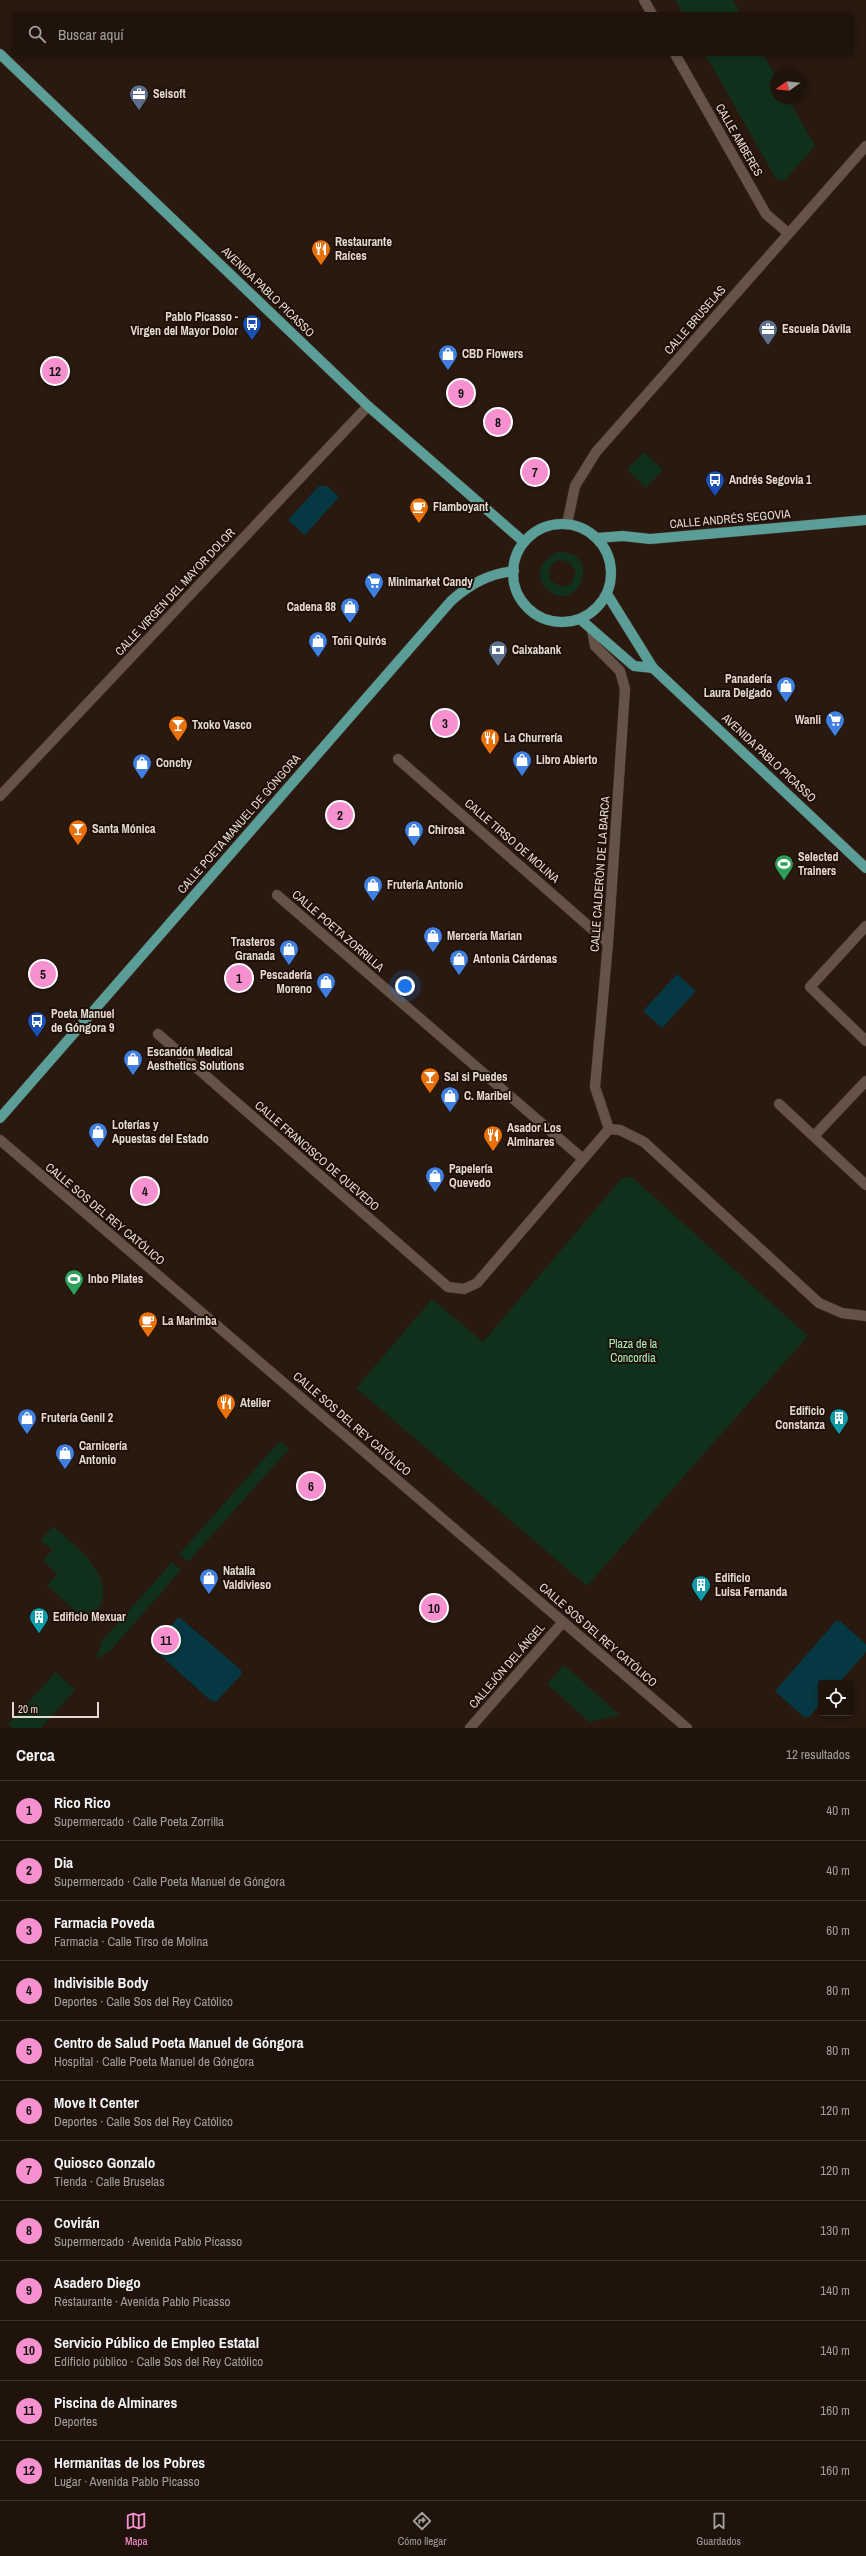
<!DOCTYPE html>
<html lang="es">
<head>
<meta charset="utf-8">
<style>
  body { margin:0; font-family:"Archivo Narrow",sans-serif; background:#2c2019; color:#f1f3f6 }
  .controls { position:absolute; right:12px; bottom:12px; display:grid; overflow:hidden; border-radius:4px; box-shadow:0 2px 6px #0003 }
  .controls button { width:36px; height:36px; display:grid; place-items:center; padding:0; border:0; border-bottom:1px solid #3c322c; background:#1f130b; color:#f1f3f6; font:20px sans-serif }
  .compass { position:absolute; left:770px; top:68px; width:36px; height:36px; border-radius:50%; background:#1f130b; box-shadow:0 2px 6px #0003; rotate:255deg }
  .scale { position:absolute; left:12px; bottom:10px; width:87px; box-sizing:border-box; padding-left:4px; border:2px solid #e5dad3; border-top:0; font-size:11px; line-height:14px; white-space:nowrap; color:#e5dad3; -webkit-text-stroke:3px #1f1007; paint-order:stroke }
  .you { position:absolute; left:405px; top:986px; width:14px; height:14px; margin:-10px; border:3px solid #fff; border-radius:50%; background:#1a73e8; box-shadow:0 0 0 6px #1a73e833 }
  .badge { display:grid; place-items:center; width:26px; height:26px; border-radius:50%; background:#f790ce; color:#111; font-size:13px; font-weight:700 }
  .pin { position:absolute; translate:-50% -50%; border:2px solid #fff; box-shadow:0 1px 4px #0006 }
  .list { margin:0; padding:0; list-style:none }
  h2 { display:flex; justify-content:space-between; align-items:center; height:52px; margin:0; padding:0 16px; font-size:17px }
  h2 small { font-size:13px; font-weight:400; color:#a19e9d }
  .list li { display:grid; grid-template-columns:26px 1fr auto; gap:12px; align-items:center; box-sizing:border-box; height:60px; padding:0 16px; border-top:1px solid #3c322c }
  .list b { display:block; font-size:15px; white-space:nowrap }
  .list p { margin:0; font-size:13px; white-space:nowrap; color:#a19e9d }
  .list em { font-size:13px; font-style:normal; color:#a19e9d }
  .icon { flex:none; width:22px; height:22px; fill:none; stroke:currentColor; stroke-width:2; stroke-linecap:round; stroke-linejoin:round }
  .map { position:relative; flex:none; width:866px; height:1728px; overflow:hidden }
  .search { position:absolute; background:#1f130b; box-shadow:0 2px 6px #0003; left:12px; right:12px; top:12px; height:44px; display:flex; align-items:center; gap:10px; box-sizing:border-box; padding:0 14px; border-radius:4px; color:#a19e9d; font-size:15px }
  .sheet { height:772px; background:#1f130b }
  nav { display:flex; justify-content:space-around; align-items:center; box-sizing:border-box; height:56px; border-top:1px solid #3c322c; background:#1f130b; font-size:11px; color:#a19e9d }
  nav a { display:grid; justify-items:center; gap:2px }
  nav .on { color:#f790ce }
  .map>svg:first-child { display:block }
  .green { fill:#11301c; fill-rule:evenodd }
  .water { fill:#053842 }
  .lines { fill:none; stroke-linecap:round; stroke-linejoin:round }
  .minor-casing { stroke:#40332e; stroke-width:11 }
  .major-casing { stroke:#40332e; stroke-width:11 }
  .minor { stroke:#655347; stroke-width:10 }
  .major { stroke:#5b9d97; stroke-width:10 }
  .labels { text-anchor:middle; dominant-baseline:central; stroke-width:4; stroke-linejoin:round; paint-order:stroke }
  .poi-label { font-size:12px; font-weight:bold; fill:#e5dad3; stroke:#1f1007; text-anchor:start }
  .street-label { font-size:12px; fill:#e5dad3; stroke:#1f1007 }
  .park-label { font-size:12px; fill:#abefbf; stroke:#1f1007 }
</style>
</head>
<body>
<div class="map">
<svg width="866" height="1728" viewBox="0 0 866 1728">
  <rect width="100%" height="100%" fill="#29190f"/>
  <!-- green -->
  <g class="green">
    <polygon points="675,0 733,0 741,14 683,14"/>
    <polygon points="705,54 763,54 776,77 776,98 788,98 815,146 784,181 776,179"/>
    <polygon points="644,452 663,470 646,488 627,469"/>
    <path d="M557,552C606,550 577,618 547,589C533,576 542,559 557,552ZM560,560L569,562L576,572L571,584L562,587L551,581C547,572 549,563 560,560Z"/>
    <polygon points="632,1177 808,1336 587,1586 356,1388 432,1299 483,1342 622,1178"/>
    <polygon points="280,1441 289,1449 188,1562 179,1554"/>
    <path d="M53,1526C82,1552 127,1584 88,1623L47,1585L57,1574L43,1561L52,1550L41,1540Z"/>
    <polygon points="172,1562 181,1570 109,1652 96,1659 102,1641"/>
    <polygon points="564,1665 620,1715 589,1722 547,1684"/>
    <polygon points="56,1672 75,1690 41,1728 13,1728 8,1724"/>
  </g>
  <!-- water -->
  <g class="water">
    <polygon points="322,486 327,486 339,497 305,535 288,520 318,487"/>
    <polygon points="677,974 696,991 662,1028 643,1011"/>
    <polygon points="179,1617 241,1670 241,1675 216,1702 210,1700 160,1655 159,1639"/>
    <polygon points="836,1621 840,1621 866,1644 866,1652 839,1683 821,1683 821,1703 809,1717 805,1718 775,1691"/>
  </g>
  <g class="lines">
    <!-- minor casing -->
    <g class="minor-casing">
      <g id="minor">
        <polyline points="644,0 652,14"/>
        <polyline points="675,54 766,214 788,233"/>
        <polyline points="567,524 575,486 596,452 866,146"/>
        <polyline points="592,630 595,646 620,671 625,689 608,943 595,1087 609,1129"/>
        <polyline points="398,759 608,943"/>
        <polyline points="0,796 368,406"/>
        <polyline points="277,895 583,1159"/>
        <polyline points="866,926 810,987 866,1041"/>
        <polyline points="158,1034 448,1287 464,1289 477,1283 609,1129"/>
        <polyline points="779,1104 866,1185"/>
        <polyline points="609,1129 620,1130 644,1142 819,1303 842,1313 866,1316"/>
        <polyline points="814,1136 866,1081"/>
        <polyline points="0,1140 687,1728"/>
        <polyline points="470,1728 563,1622"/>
      </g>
    </g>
    <!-- major casing -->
    <g class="major-casing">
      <g id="major">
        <polyline points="0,54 368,406 524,542"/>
        <circle cx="562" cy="573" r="49"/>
        <polyline points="596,538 623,536 650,539 866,520"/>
        <polyline points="607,594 653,668 866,868"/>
        <polyline points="580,619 634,666 653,668"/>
        <path d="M0,1118L451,601C470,584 488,574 514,571"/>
      </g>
    </g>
    <!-- minor -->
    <use href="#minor" class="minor"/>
    <!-- major -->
    <use href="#major" class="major"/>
  </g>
  <!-- icons -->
  <defs>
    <g id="office-pin" transform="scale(1)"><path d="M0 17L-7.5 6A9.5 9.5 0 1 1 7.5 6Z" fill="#5c6f8a" stroke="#1f1007"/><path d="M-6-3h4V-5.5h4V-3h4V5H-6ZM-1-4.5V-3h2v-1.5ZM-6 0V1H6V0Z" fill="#fff"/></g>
    <g id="restaurant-pin" transform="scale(1)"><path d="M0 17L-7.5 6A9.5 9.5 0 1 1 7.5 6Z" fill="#e8710a" stroke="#1f1007"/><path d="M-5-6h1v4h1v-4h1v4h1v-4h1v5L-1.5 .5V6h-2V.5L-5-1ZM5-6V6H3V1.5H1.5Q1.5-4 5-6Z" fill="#fff"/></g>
    <g id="bus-pin" transform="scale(1)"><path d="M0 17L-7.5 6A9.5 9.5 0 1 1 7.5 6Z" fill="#1a4fb4" stroke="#1f1007"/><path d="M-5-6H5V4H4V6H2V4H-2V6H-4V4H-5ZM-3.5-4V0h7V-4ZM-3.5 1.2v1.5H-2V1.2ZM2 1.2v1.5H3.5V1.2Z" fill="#fff"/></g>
    <g id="shop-pin" transform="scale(1)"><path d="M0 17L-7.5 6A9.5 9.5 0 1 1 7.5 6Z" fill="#3f7fe0" stroke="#1f1007"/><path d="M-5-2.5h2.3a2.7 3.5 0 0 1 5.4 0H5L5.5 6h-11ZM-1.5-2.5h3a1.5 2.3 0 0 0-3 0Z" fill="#fff"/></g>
    <g id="cafe-pin" transform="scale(1)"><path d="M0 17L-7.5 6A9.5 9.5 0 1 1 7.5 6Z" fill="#e8710a" stroke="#1f1007"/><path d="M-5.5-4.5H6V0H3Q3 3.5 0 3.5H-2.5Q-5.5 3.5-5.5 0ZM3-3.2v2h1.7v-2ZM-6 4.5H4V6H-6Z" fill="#fff"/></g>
    <g id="supermarket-pin" transform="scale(1)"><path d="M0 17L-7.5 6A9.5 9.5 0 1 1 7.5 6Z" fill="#3f7fe0" stroke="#1f1007"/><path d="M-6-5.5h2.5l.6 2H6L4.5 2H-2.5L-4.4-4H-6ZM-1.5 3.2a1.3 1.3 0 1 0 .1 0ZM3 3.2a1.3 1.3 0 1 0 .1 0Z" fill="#fff"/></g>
    <g id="bank-pin" transform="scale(1)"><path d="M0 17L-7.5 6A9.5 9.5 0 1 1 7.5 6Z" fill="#5c6f8a" stroke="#1f1007"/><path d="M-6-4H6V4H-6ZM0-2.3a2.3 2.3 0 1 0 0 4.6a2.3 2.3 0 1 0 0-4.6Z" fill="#fff"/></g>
    <g id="bar-pin" transform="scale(1)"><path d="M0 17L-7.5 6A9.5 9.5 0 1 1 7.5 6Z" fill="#e8710a" stroke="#1f1007"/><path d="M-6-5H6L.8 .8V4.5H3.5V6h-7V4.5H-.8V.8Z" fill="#fff"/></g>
    <g id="stadium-pin" transform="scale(1)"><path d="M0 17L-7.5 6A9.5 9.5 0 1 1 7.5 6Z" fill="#2e9e5b" stroke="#1f1007"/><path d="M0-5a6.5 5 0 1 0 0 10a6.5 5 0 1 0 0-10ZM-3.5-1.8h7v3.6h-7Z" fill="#fff"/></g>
    <g id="building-pin" transform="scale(1)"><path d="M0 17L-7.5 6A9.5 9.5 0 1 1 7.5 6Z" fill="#0f9aa8" stroke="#1f1007"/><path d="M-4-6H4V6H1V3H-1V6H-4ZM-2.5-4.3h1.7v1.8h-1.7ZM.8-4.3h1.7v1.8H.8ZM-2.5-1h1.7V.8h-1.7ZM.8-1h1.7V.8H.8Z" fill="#fff"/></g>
  </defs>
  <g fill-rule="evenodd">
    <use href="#office-pin" x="139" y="94"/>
    <use href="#restaurant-pin" x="321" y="249"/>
    <use href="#bus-pin" x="252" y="324"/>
    <use href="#office-pin" x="768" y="329"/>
    <use href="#shop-pin" x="448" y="354"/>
    <use href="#bus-pin" x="715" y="480"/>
    <use href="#cafe-pin" x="419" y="507"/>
    <use href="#supermarket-pin" x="374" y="582"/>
    <use href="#shop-pin" x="350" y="607"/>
    <use href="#shop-pin" x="318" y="641"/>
    <use href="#bank-pin" x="498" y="650"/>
    <use href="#shop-pin" x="786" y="686"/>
    <use href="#supermarket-pin" x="835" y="720"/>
    <use href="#bar-pin" x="178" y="725"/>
    <use href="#restaurant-pin" x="490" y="738"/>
    <use href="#shop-pin" x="522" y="760"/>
    <use href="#shop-pin" x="142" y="763"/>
    <use href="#bar-pin" x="78" y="829"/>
    <use href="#shop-pin" x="414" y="830"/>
    <use href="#stadium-pin" x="784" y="864"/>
    <use href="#shop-pin" x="373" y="885"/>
    <use href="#shop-pin" x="433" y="936"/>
    <use href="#shop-pin" x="289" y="949"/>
    <use href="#shop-pin" x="459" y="959"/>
    <use href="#shop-pin" x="326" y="982"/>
    <use href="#bus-pin" x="37" y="1021"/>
    <use href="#shop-pin" x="133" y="1059"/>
    <use href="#bar-pin" x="430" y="1077"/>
    <use href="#shop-pin" x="450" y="1096"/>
    <use href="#shop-pin" x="98" y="1132"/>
    <use href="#restaurant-pin" x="493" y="1135"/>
    <use href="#shop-pin" x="435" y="1176"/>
    <use href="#stadium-pin" x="74" y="1279"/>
    <use href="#cafe-pin" x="148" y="1321"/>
    <use href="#restaurant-pin" x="226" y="1403"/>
    <use href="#shop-pin" x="27" y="1418"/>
    <use href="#building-pin" x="839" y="1418"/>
    <use href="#shop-pin" x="65" y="1453"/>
    <use href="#shop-pin" x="209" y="1578"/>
    <use href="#building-pin" x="701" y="1585"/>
    <use href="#building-pin" x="39" y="1617"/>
  </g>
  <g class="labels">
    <!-- poi labels -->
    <g class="poi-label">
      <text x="153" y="94">Seisoft</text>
      <text x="335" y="242">Restaurante<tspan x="335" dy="14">Raíces</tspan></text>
      <text x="238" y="317" text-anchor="end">Pablo Picasso -<tspan x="238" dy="14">Virgen del Mayor Dolor</tspan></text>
      <text x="782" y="329">Escuela Dávila</text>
      <text x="462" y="354">CBD Flowers</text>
      <text x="729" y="480">Andrés Segovia 1</text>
      <text x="433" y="507">Flamboyant</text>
      <text x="388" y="582">Minimarket Candy</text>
      <text x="336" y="607" text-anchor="end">Cadena 88</text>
      <text x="332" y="641">Toñi Quirós</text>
      <text x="512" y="650">Caixabank</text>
      <text x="772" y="679" text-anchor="end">Panadería<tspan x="772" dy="14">Laura Delgado</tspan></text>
      <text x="821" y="720" text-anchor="end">Wanli</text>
      <text x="192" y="725">Txoko Vasco</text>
      <text x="504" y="738">La Churrería</text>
      <text x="536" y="760">Libro Abierto</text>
      <text x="156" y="763">Conchy</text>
      <text x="92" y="829">Santa Mónica</text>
      <text x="428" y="830">Chirosa</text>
      <text x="798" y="857">Selected<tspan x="798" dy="14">Trainers</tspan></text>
      <text x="387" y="885">Frutería Antonio</text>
      <text x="447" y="936">Mercería Marian</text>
      <text x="275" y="942" text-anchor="end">Trasteros<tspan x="275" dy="14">Granada</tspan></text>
      <text x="473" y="959">Antonia Cárdenas</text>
      <text x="312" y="975" text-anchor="end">Pescadería<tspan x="312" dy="14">Moreno</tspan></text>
      <text x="51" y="1014">Poeta Manuel<tspan x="51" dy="14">de Góngora 9</tspan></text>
      <text x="147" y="1052">Escandón Medical<tspan x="147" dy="14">Aesthetics Solutions</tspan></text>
      <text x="444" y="1077">Sal si Puedes</text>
      <text x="464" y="1096">C. Maribel</text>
      <text x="112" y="1125">Loterías y<tspan x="112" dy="14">Apuestas del Estado</tspan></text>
      <text x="507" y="1128">Asador Los<tspan x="507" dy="14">Alminares</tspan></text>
      <text x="449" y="1169">Papelería<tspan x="449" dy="14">Quevedo</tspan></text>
      <text x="88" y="1279">Inbo Pilates</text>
      <text x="162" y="1321">La Marimba</text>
      <text x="240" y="1403">Atelier</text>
      <text x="825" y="1411" text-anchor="end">Edificio<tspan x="825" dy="14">Constanza</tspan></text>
      <text x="41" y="1418">Frutería Genil 2</text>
      <text x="79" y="1446">Carnicería<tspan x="79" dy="14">Antonio</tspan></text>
      <text x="223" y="1571">Natalia<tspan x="223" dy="14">Valdivieso</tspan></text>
      <text x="715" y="1578">Edificio<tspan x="715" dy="14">Luisa Fernanda</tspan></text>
      <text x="53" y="1617">Edificio Mexuar</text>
    </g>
    <!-- street labels -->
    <g class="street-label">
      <text transform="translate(739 140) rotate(60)">CALLE AMBERES</text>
      <text transform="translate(268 292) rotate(44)">AVENIDA PABLO PICASSO</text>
      <text transform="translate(695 320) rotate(-49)">CALLE BRUSELAS</text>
      <text transform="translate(730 519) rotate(-5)">CALLE ANDRÉS SEGOVIA</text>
      <text transform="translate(175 592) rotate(-47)">CALLE VIRGEN DEL MAYOR DOLOR</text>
      <text transform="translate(769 758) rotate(43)">AVENIDA PABLO PICASSO</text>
      <text transform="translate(239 824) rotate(-49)">CALLE POETA MANUEL DE GÓNGORA</text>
      <text transform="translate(512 841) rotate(41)">CALLE TIRSO DE MOLINA</text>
      <text transform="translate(600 874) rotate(-86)">CALLE CALDERÓN DE LA BARCA</text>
      <text transform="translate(338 931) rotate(41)">CALLE POETA ZORRILLA</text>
      <text transform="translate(317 1156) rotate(41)">CALLE FRANCISCO DE QUEVEDO</text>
      <text transform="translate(105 1214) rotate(40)">CALLE SOS DEL REY CATÓLICO</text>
      <text transform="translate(352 1424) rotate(41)">CALLE SOS DEL REY CATÓLICO</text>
      <text transform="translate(598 1635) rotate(41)">CALLE SOS DEL REY CATÓLICO</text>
      <text transform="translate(507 1666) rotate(-49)">CALLEJÓN DEL ÁNGEL</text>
    </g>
    <!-- park labels -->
    <g class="park-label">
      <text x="633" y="1344">Plaza de la<tspan x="633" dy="14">Concordia</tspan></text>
    </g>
  </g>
</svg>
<div class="controls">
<button><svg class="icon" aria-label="locate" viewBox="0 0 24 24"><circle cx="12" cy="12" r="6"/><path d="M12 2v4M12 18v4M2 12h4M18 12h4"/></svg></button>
</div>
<svg class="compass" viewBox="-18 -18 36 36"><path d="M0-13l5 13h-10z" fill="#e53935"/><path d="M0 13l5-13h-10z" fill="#a19e9d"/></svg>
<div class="scale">20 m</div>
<div class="you"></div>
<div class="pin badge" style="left:239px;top:978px">1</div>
<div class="pin badge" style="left:340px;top:815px">2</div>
<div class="pin badge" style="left:445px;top:723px">3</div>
<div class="pin badge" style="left:145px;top:1191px">4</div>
<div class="pin badge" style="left:43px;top:974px">5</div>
<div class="pin badge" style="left:311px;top:1486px">6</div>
<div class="pin badge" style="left:535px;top:472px">7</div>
<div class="pin badge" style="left:498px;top:422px">8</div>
<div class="pin badge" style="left:461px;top:393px">9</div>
<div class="pin badge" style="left:434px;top:1608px">10</div>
<div class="pin badge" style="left:166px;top:1640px">11</div>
<div class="pin badge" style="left:55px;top:371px">12</div>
<div class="search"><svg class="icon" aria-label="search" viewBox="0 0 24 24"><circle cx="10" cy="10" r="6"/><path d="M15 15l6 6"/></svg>Buscar aquí</div>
</div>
<section class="sheet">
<h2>Cerca<small>12 resultados</small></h2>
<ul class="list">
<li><span class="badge">1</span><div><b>Rico Rico</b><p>Supermercado · Calle Poeta Zorrilla</p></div><em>40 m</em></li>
<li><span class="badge">2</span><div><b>Dia</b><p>Supermercado · Calle Poeta Manuel de Góngora</p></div><em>40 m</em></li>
<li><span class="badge">3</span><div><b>Farmacia Poveda</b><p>Farmacia · Calle Tirso de Molina</p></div><em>60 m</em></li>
<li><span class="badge">4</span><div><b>Indivisible Body</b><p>Deportes · Calle Sos del Rey Católico</p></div><em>80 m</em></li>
<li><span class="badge">5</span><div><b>Centro de Salud Poeta Manuel de Góngora</b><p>Hospital · Calle Poeta Manuel de Góngora</p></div><em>80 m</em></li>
<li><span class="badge">6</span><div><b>Move It Center</b><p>Deportes · Calle Sos del Rey Católico</p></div><em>120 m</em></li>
<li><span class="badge">7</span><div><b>Quiosco Gonzalo</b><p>Tienda · Calle Bruselas</p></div><em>120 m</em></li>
<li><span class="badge">8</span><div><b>Covirán</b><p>Supermercado · Avenida Pablo Picasso</p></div><em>130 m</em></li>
<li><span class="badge">9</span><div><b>Asadero Diego</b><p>Restaurante · Avenida Pablo Picasso</p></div><em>140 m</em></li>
<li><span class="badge">10</span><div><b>Servicio Público de Empleo Estatal</b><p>Edificio público · Calle Sos del Rey Católico</p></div><em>140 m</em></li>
<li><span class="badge">11</span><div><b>Piscina de Alminares</b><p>Deportes</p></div><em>160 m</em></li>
<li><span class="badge">12</span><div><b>Hermanitas de los Pobres</b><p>Lugar · Avenida Pablo Picasso</p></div><em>160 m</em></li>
</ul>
</section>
<nav>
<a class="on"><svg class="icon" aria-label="map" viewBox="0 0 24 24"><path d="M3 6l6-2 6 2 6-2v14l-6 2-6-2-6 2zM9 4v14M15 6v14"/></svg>Mapa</a>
<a><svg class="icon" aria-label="directions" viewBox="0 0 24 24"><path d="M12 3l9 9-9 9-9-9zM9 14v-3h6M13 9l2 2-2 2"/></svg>Cómo llegar</a>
<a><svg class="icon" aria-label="saved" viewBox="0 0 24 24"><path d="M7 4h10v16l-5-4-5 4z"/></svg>Guardados</a>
</nav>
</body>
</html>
